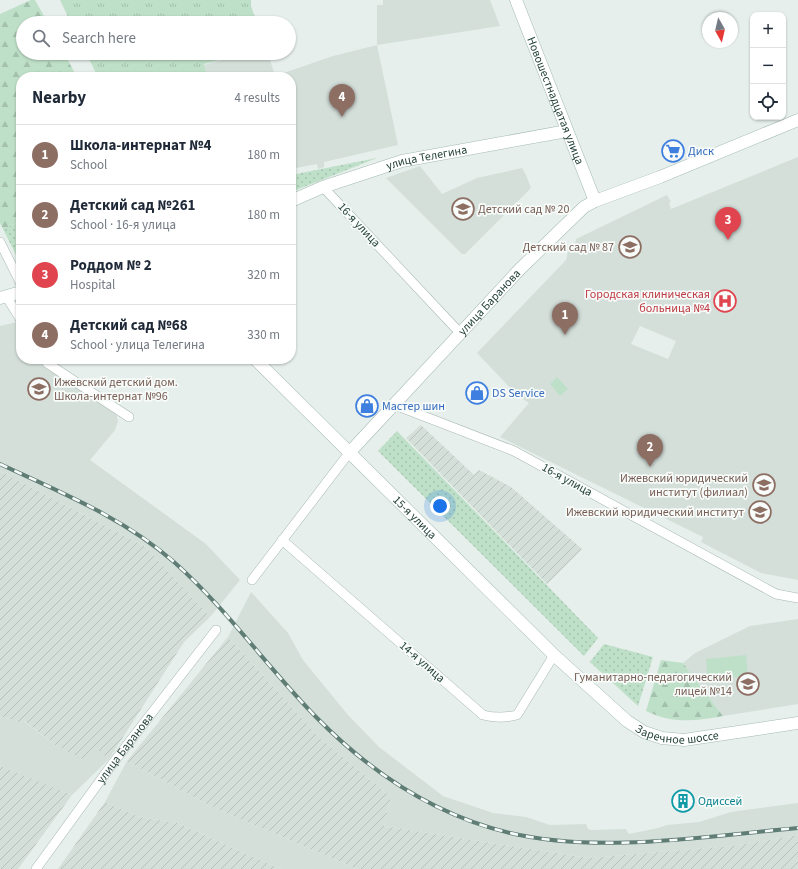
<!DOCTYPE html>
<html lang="en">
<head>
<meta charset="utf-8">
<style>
  body { margin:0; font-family:"Source Sans 3",sans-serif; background:#f6f6f7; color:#1f2937 }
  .controls { position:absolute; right:12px; top:12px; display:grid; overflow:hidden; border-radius:8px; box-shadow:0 1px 3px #0004 }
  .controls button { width:36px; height:36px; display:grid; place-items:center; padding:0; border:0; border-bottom:1px solid #e0e1e3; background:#fff; color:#1f2937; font:20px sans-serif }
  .compass { position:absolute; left:702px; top:12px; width:36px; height:36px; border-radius:50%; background:#fff; box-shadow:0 1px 3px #0004; rotate:172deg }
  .you { position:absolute; left:440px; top:506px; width:14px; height:14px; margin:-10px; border:3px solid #fff; border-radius:50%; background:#1a73e8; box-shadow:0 0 0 6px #1a73e833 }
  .badge { display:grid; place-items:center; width:26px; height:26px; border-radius:50%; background:#111827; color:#fff; font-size:13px; font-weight:700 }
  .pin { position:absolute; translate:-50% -33px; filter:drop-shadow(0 1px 2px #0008) }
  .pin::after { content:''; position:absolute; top:21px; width:14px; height:12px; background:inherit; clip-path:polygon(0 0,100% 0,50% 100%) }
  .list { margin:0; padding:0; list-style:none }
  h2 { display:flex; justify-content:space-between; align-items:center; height:52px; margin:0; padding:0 16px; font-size:17px }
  h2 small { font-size:13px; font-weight:400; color:#747a83 }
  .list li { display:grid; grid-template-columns:26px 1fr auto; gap:12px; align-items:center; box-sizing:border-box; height:60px; padding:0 16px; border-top:1px solid #e0e1e3 }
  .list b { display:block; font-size:15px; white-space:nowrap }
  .list p { margin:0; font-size:13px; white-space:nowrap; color:#747a83 }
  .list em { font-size:13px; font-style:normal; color:#747a83 }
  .icon { flex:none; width:22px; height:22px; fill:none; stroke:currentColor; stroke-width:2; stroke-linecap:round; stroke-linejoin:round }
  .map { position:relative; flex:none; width:798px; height:869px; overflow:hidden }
  .search { position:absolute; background:#fff; box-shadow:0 1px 3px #0004; left:16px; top:16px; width:280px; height:44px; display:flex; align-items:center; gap:10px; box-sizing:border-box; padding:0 14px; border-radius:22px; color:#747a83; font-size:15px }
  .panel { position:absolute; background:#fff; box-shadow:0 1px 3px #0004; left:16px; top:72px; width:280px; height:292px; border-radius:16px }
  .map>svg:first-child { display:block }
  .built { fill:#d4dfda; fill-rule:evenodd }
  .industrial { fill:url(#industrial-furrows) }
  .grass { fill:url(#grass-dots) }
  .forest { fill:url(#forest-firs) }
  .park { fill:url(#park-tufts) }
  .pitch { fill:#bfe0c8 }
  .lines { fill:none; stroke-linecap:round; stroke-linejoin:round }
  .street-casing { stroke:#a8b8b2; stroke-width:10 }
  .secondary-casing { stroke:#a4bbb3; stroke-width:13 }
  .street { stroke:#fff; stroke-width:9 }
  .secondary { stroke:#fff; stroke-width:12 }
  .rail-casing { stroke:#5f7d75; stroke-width:4 }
  .rail { stroke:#f7fbf9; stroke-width:2.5; stroke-dasharray:8; stroke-linecap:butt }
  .labels { text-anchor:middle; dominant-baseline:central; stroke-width:3.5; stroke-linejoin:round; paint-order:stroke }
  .street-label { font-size:12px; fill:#24423a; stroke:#f7fbf9 }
  .shop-label { font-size:12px; fill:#366cbe; stroke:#f7fbf9; text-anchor:start }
  .education-label { font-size:12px; fill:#785e54; stroke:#f7fbf9; text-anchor:end }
  .health-label { font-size:12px; fill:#be3a42; stroke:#f7fbf9; text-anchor:end }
  .culture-label { font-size:12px; fill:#0d838f; stroke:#f7fbf9; text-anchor:start }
</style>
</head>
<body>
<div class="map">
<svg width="798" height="869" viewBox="0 0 798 869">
  <defs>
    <pattern id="industrial-furrows" width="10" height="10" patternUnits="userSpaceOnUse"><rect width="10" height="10" fill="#d4dfda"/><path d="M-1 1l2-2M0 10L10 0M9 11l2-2" fill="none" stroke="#b6c1bc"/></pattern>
    <pattern id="grass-dots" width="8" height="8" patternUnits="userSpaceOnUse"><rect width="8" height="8" fill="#bfe0c8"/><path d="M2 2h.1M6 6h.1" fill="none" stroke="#a4c1ad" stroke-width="1.8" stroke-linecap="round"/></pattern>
    <pattern id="forest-firs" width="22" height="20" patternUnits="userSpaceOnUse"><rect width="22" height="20" fill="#bfe0c8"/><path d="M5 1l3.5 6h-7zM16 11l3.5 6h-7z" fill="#a4c1ad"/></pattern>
    <pattern id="park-tufts" width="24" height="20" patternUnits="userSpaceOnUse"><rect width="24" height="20" fill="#bfe0c8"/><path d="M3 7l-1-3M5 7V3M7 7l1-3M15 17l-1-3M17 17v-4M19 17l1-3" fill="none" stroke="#a4c1ad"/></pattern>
  </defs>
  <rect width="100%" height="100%" fill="#e6efeb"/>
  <!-- built -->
  <g class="built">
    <polygon points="383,0 490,0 500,26 377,45 398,145 324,162 324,167 318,169 317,164 291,169 291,77 207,77 204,65 246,53 268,53 275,76 333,56 377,45 377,5 383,5"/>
    <path d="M798,157V580L761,573L701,542L703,537L500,437L529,403L517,395L477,353L566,260L569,248L577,249L575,244L576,239L667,195L671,202L669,203L671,209ZM640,326L676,341L668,359L631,344Z"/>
    <polygon points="420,166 442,194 477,178 522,168 526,175 531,188 465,254 462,254 386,178"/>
    <polygon points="17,322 21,328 21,359 39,359 44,367 116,413 118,421 115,430 90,460 206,544 240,580 210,617 146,547 0,471 0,326"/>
    <polygon points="251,592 288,633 303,660 348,715 379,747 443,796 493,813 526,817 550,825 586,824 588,829 591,830 626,829 629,834 658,828 667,825 699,822 731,812 798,803 798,835 731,846 588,858 384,826 391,797 319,737 228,637"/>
    <polygon points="798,619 798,704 723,716 683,663 695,653 750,626"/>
    <polygon points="0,716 22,723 23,721 57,746 84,759 94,747 109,759 72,795 35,781 0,766"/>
    <polygon points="127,761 214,808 357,869 281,869 177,823 140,817 105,802"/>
  </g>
  <!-- industrial -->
  <g class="industrial">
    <polygon points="421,425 474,475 479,470 511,487 582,549 547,584 406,438"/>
    <polygon points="0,471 146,547 210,617 184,642 109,759 94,747 84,760 57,746 24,721 22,723 0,716"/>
    <polygon points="228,637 319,737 391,797 384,826 588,858 731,846 798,835 798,869 357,869 214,808 127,761"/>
    <polygon points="0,766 72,795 18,869 0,869"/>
    <polygon points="105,802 140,817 177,823 281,869 58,869"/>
  </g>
  <!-- grass -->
  <g class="grass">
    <polygon points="377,158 291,192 291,175"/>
    <polygon points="21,221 21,265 3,229"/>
    <polygon points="397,431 598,638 584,656 378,451"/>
    <polygon points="604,644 653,657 638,706 590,662"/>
  </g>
  <!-- forest -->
  <g class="forest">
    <polygon points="31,0 35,0 48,23 23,23 23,53 64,53 77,77 21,77 21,221 3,229 0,223 0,14"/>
    <path d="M661,660L683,663L723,716C696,721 672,724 646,711Z"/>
  </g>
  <!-- park -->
  <g class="park">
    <polygon points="60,0 251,0 251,6 257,23 71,23"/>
    <polygon points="86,53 246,53 204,64 207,77 98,77"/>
  </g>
  <!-- pitch -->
  <g class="pitch">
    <polygon points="557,377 568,389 560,396 550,384"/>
    <polygon points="746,655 748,676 708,680 706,659"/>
  </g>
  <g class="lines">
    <!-- street casing -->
    <g class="street-casing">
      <g id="street">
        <polyline points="323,187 461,334"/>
        <polyline points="0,242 21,284"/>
        <polyline points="6,296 21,320"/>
        <polyline points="45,359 47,363 129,417"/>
        <polyline points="395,405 514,451 776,594 798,598"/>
        <path d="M282,540L483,715C495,718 505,718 517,715L554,655"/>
        <polyline points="252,580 349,453"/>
        <path id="s1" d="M36,869L113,763L216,630"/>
      </g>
    </g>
    <!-- secondary casing -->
    <g class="secondary-casing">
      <g id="secondary">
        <path id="s2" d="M516,0L595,201"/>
        <path id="s3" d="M291,201L323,187L402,161L567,131"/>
        <polyline points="0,298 21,292"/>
        <path id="s4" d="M255,359L554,655L627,721L644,732L662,738L684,740L798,723"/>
        <path id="s5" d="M349,453L520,269L584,207L595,201L660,177L798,120"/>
      </g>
    </g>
    <!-- street -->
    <use href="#street" class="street"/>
    <!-- secondary -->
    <use href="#secondary" class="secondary"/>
    <!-- rail casing -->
    <g class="rail-casing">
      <path id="rail" d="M0,464C60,492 124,518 174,562C227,609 267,667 316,717C370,772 434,815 510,833C600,854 706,836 798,828"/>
    </g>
    <!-- rail -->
    <use href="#rail" class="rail"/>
  </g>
  <!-- icons -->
  <defs>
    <g id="supermarket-ring" transform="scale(1.15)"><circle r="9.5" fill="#f7fbf9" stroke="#3f7fe0" stroke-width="1.5"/><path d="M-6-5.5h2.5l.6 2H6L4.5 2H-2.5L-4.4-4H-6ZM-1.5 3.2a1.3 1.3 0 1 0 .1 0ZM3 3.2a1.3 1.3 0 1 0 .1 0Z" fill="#3f7fe0"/></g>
    <g id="school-ring" transform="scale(1.15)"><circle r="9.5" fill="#f7fbf9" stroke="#8d6e63" stroke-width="1.5"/><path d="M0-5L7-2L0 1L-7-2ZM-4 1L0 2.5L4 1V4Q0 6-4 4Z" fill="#8d6e63"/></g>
    <g id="hospital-ring" transform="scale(1.15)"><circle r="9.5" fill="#f7fbf9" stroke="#e0444e" stroke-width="1.5"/><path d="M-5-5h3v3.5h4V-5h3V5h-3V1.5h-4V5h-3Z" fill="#e0444e"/></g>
    <g id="shop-ring" transform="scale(1.15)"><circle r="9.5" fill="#f7fbf9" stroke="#3f7fe0" stroke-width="1.5"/><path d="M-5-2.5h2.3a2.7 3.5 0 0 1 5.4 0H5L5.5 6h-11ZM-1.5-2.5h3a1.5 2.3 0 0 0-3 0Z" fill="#3f7fe0"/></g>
    <g id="university-ring" transform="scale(1.15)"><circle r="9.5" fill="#f7fbf9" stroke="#8d6e63" stroke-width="1.5"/><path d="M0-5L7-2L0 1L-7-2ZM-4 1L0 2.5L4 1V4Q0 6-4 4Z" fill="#8d6e63"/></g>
    <g id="building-ring" transform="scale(1.15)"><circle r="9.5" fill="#f7fbf9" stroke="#0f9aa8" stroke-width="1.5"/><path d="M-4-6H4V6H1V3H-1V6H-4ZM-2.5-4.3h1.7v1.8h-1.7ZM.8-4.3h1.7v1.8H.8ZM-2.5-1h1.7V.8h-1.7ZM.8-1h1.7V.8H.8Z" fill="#0f9aa8"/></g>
  </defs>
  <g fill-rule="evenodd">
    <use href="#supermarket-ring" x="673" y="151"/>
    <use href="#school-ring" x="463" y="209"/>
    <use href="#school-ring" x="630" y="247"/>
    <use href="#hospital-ring" x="725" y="301"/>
    <use href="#school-ring" x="39" y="389"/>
    <use href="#shop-ring" x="477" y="393"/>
    <use href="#shop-ring" x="367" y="406"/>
    <use href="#university-ring" x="764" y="485"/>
    <use href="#university-ring" x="760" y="512"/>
    <use href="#school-ring" x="748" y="684"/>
    <use href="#building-ring" x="683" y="801"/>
  </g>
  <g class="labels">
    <!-- street labels -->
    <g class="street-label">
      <text stroke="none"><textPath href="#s2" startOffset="108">Новошестнадцатая улица</textPath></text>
      <text stroke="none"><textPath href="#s3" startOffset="143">улица Телегина</textPath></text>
      <text transform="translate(359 225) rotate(47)">16-я улица</text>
      <text stroke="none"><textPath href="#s5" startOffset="206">улица Баранова</textPath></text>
      <text transform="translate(567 480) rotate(29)">16-я улица</text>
      <text stroke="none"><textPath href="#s4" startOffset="225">15-я улица</textPath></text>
      <text transform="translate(422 662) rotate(41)">14-я улица</text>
      <text stroke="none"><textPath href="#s4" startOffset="573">Заречное шоссе</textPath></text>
      <text stroke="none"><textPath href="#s1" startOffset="150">улица Баранова</textPath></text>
    </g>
    <!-- shop labels -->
    <g class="shop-label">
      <text x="688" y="151">Диск</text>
      <text x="492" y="393">DS Service</text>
      <text x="382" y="406">Мастер шин</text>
    </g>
    <!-- education labels -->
    <g class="education-label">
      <text x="478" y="209" text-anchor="start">Детский сад № 20</text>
      <text x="614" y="247">Детский сад № 87</text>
      <text x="54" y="382" text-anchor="start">Ижевский детский дом.<tspan x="54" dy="14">Школа-интернат №96</tspan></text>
      <text x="748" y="478">Ижевский юридический<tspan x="748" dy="14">институт (филиал)</tspan></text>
      <text x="744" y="512">Ижевский юридический институт</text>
      <text x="732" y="677">Гуманитарно-педагогический<tspan x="732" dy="14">лицей №14</tspan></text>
    </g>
    <!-- health labels -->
    <g class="health-label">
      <text x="710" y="294">Городская клиническая<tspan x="710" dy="14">больница №4</tspan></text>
    </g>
    <!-- culture labels -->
    <g class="culture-label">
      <text x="698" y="801">Одиссей</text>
    </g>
  </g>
</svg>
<div class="controls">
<button>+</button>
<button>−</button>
<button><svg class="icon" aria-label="locate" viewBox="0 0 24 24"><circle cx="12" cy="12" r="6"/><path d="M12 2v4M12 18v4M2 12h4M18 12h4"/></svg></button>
</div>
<svg class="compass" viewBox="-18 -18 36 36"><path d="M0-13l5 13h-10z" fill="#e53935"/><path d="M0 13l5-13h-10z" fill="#747a83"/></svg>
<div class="you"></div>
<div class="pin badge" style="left:565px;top:335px;background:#8d6e63">1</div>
<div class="pin badge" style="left:650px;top:467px;background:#8d6e63">2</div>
<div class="pin badge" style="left:728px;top:240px;background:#e0444e">3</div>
<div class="pin badge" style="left:342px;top:117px;background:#8d6e63">4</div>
<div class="search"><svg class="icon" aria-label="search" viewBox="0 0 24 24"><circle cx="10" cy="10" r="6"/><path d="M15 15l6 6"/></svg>Search here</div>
<section class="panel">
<h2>Nearby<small>4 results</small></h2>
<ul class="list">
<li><span class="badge" style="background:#8d6e63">1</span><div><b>Школа-интернат №4</b><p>School</p></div><em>180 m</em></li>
<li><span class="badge" style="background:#8d6e63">2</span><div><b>Детский сад №261</b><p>School · 16-я улица</p></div><em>180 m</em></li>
<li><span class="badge" style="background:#e0444e">3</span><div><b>Роддом № 2</b><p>Hospital</p></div><em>320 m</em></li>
<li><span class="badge" style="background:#8d6e63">4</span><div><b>Детский сад №68</b><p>School · улица Телегина</p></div><em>330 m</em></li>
</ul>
</section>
</div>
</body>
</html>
